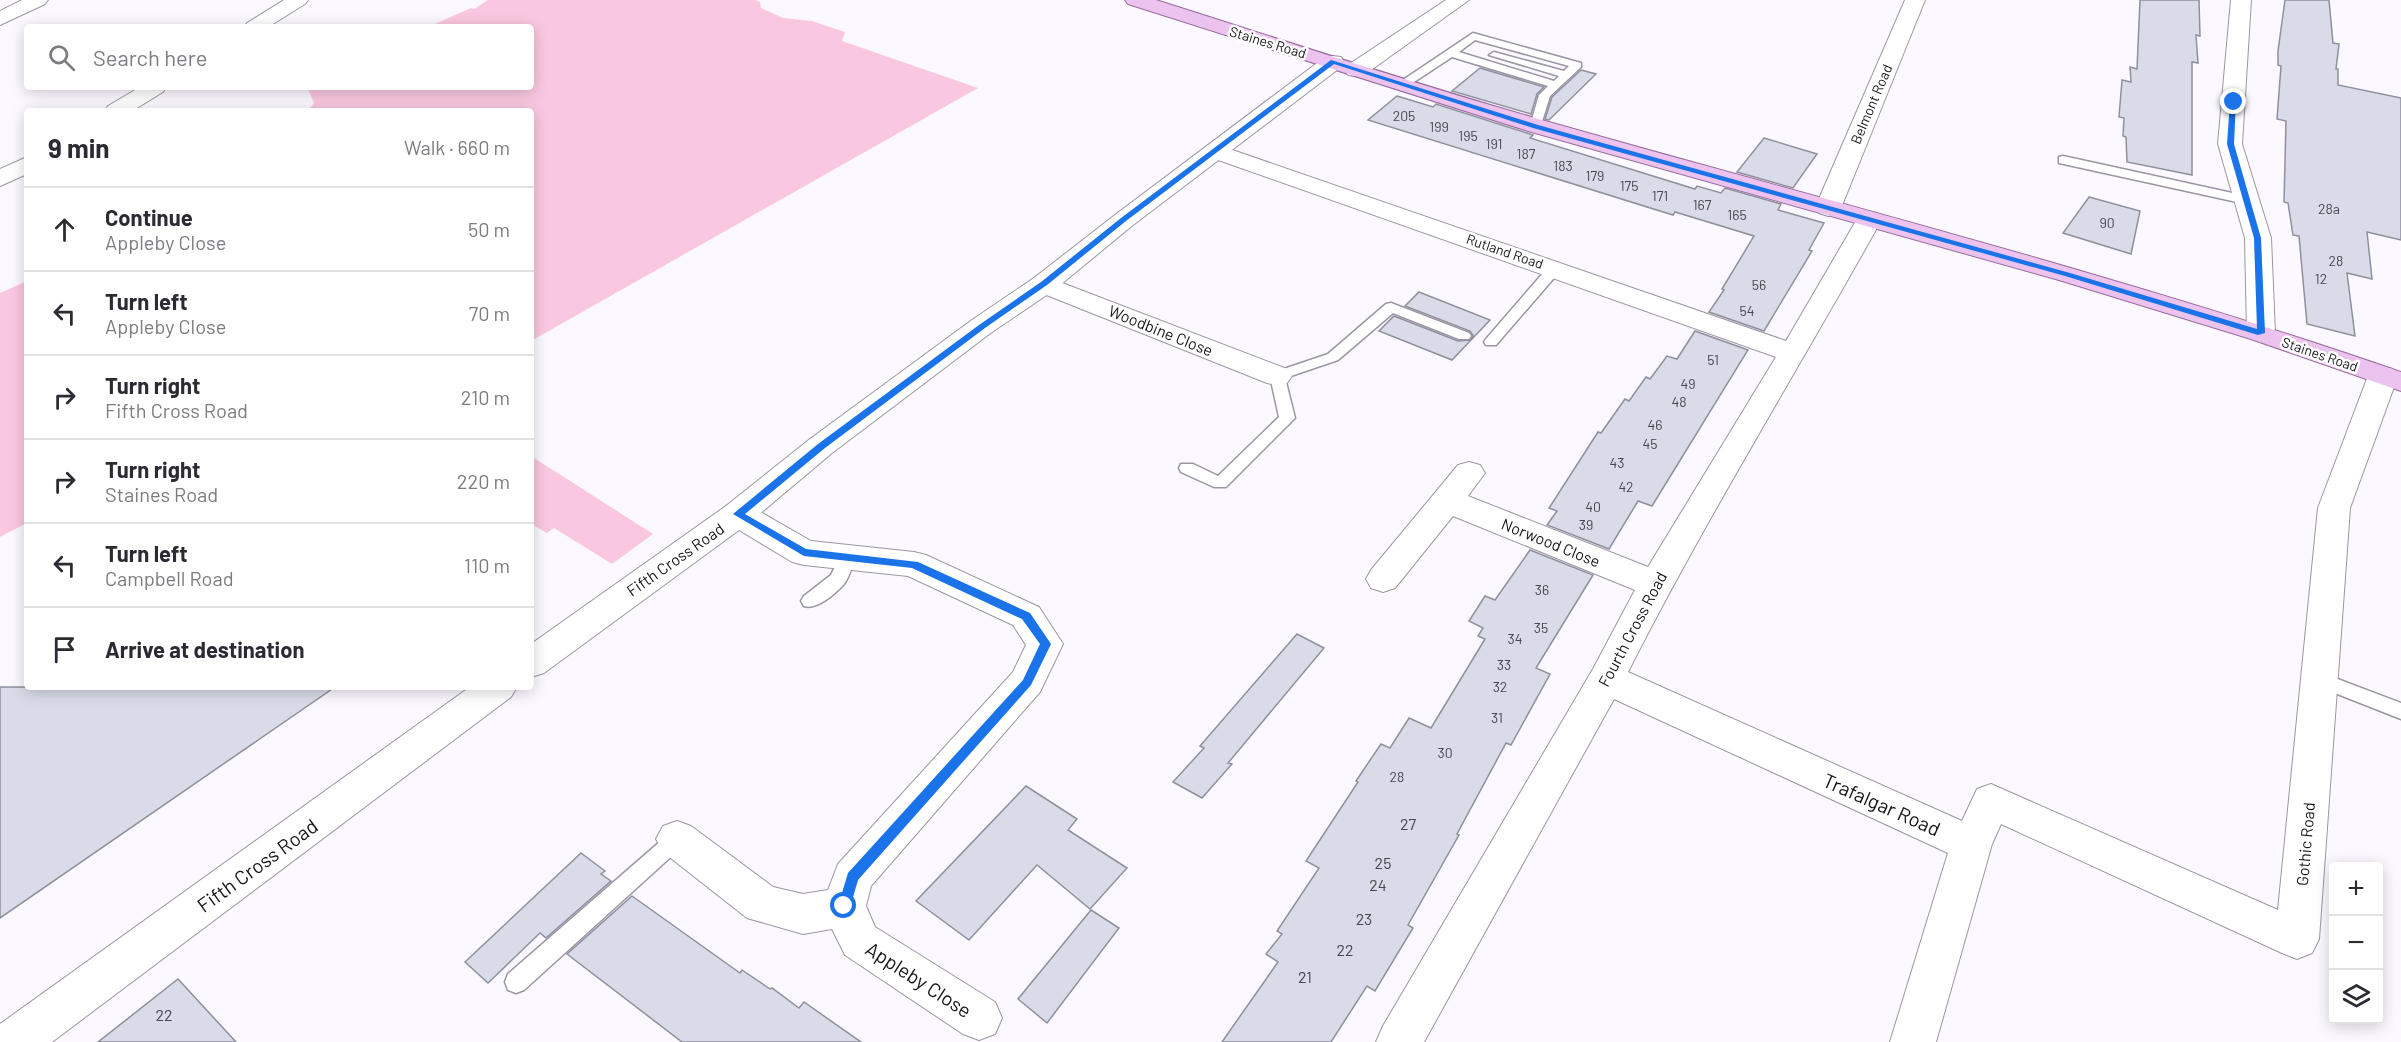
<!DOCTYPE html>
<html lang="en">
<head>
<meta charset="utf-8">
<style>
  body { margin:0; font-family:Barlow,sans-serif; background:#f2f2f3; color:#2b2b33 }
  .controls { position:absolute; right:18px; bottom:18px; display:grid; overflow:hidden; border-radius:6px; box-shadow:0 3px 15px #0003 }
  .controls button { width:54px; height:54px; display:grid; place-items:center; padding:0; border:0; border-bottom:2px solid #e1e1e2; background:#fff; color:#2b2b33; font:30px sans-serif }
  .stop { position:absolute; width:18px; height:18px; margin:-14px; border:4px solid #1a73e8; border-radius:50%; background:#fff }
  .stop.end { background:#1a73e8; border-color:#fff; box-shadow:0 2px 6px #0008 }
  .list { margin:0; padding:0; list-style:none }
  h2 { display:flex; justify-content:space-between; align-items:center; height:78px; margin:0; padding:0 24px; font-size:26px }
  h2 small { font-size:20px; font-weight:400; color:#7c7c81 }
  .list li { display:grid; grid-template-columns:39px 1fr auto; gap:18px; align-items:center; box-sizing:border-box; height:84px; padding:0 24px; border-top:2px solid #e1e1e2 }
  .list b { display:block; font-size:22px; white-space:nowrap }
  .list p { margin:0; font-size:20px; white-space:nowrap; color:#7c7c81 }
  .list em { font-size:20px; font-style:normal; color:#7c7c81 }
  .icon { flex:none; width:33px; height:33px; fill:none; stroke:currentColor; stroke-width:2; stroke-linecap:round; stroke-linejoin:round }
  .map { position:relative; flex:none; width:2401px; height:1042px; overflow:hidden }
  .search { position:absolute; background:#fff; box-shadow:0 3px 15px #0003; left:24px; top:24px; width:510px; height:66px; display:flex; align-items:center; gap:15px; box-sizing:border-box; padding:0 21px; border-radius:6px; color:#7c7c81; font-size:22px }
  .panel { position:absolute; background:#fff; box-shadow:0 3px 15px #0003; left:24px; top:108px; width:510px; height:582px; border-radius:6px }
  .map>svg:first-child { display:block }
  .green { fill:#fac7e0 }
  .building { fill:#d9dbe9; stroke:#8f909d; stroke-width:1.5 }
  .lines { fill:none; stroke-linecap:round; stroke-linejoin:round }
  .service-casing { stroke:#9b96a3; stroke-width:3 }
  .minor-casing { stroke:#9b96a3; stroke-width:2 }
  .tertiary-casing { stroke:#9b96a3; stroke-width:2 }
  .primary-casing { stroke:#996c9c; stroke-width:2 }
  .service { fill:#fff; fill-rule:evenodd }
  .minor { fill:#fff; fill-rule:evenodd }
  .tertiary { fill:#fff; fill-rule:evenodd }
  .primary { fill:#ecc3ee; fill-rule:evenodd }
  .route { fill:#1a73e8 }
  .labels { text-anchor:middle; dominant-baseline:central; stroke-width:5; stroke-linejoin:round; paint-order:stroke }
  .far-street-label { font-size:14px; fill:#161419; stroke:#fff }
  .number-label { font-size:14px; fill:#47464d }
  .street-label { font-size:16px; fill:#161419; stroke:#fff }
  .near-number-label { font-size:16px; fill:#47464d }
  .near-street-label { font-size:20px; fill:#161419; stroke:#fff }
</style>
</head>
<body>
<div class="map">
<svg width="2401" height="1042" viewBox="0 0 2401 1042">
  <rect width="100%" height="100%" fill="#fbf9ff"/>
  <!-- green -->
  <g class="green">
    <polygon points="488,0 755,0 760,2 761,8 783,18 812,21 845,32 842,41 978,88 531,341 531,111 308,111 314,103 307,87 531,87 531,27 428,27 471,8 474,9"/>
    <polygon points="27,281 27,523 0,537 0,293"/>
    <polygon points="531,456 653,534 612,564 554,528 547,533 531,524"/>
  </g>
  <!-- building -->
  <g class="building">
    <polygon points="2140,0 2199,0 2200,36 2196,35 2198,63 2192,62 2192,175 2127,162 2126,137 2123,136 2124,118 2119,117 2122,80 2131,82 2130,67 2137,69"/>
    <polygon points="2285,0 2329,0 2333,43 2339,44 2336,69 2338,69 2338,85 2401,98 2401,240 2367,232 2372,279 2347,273 2355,336 2307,324 2299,236 2293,235 2288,203 2284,202 2286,121 2277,119 2281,66 2278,65 2278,51"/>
    <polygon points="1480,68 1544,87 1537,94 1531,114 1452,91"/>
    <polygon points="1581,70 1596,74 1549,120 1545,119 1552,97"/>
    <polygon points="1397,96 1433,107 1436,104 1533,135 1530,138 1695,189 1697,186 1721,193 1725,188 1781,204 1778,210 1824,223 1809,250 1812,251 1764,331 1709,312 1724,290 1722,289 1754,236 1675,212 1673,215 1368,120"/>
    <polygon points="1764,138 1817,154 1793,188 1737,172"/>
    <polygon points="2089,197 2140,211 2131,254 2063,233"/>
    <polygon points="1419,292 1490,320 1471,340 1473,335 1470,331 1405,306"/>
    <polygon points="1394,316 1458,341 1471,340 1452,360 1379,331"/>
    <polygon points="1695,331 1748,350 1652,506 1638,501 1609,549 1547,525 1557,511 1549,508 1598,432 1601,433 1625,399 1629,401 1646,377 1650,379 1667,356 1677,359"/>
    <polygon points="1530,550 1593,575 1536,668 1550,674 1511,745 1506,743 1457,834 1459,835 1408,925 1413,928 1375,991 1367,986 1331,1042 1222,1042 1278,962 1266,954 1282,934 1277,931 1319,868 1306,861 1358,782 1356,781 1381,744 1390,748 1409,718 1431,728 1485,639 1478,636 1483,628 1469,621 1485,596 1495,600"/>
    <polygon points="1297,634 1324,648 1228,763 1232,764 1202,798 1173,782 1204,748 1200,746"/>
    <polygon points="0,687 335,687 0,918"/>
    <polygon points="1026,786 1077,819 1068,830 1127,868 1090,909 1037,865 969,940 916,901"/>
    <polygon points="581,853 605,871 601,874 611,881 546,938 540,933 488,983 465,962"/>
    <polygon points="632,896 740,973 742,970 770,989 772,988 799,1008 804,1002 861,1042 682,1042 567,954"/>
    <polygon points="1091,910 1119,928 1047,1023 1018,999"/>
    <polygon points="178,979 236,1042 98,1042"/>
  </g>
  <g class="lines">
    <!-- service casing -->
    <g class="service-casing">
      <g id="service">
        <path d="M1473,33L1581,63V67L1550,96L1540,128H1532L1530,126L1539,95L1548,86L1452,57L1408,86H1400V82ZM1475,40L1569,66L1564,71L1494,52L1489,55L1559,76L1554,81L1459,52Z"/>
        <polygon points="2063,156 2246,196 2252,200 2246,204 2059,163 2059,157"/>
        <polygon points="1555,264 1560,265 1562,268 1560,271 1496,345 1486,345 1484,342 1486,339 1550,265"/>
        <polygon points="1391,303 1469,333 1471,336 1469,339 1459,339 1393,313 1338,360 1285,378 1295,418 1226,487 1214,487 1181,472 1179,468 1181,464 1193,464 1218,476 1279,417 1270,376 1272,373 1328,354 1386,304"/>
        <path d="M847,552L853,554L855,558C852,566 849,578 844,584C835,594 817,610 804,606L801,601L804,596L831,575L841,554Z"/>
        <polygon points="2319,672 2401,703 2401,719 2312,684 2310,679 2312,674"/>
        <polygon points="677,830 684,833 687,839 684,845 524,990 516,993 508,990 505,982 508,974 670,833"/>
      </g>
    </g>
    <!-- minor casing -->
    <g class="minor-casing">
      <g id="minor">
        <polygon points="22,0 48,0 45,4 0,25 0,11"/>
        <polygon points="284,0 308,0 305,4 268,27 244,27 247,23"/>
        <polygon points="1446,0 1469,0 1364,75 1356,76 1348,75 1345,70 1348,65"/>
        <polygon points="1905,0 1925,0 1841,208 1837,213 1828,216 1819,213 1815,208"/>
        <polygon points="2231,0 2251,0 2242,144 2271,238 2275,333 2271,339 2261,342 2251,339 2247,333 2245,238 2218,144"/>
        <polygon points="140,87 166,87 163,92 132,111 105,111 108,106"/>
        <path d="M1215,144L1786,341L1860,214L1869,211L1878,214L1882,219C1798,370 1706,518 1628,672L1962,821L1977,789L1991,784L2278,910L2318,508L2368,376L2373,369L2383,367L2393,369L2398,376L2350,508L2319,939L2312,953L2297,959L2282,953L2001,824L1992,844L1936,1042H1890L1948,853L1614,699L1424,1042H1376L1383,1026L1593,669L1635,590L1453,516L1395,588L1383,592L1371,588L1366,579L1371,570L1458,465L1469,462L1480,465L1485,473L1468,496L1648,567L1776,357L1207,156L1203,151L1207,146Z"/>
        <polygon points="27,157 27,174 0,186 0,169"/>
        <polygon points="1044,276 1287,369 1292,376 1287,383 1277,385 1267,383 1034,290 1030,284 1034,278"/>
        <polygon points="738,502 750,506 811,541 914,552 926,555 1039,607 1063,644 1040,692 871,886 866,906 875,927 995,1002 1002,1018 995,1034 979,1040 963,1034 845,955 832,929 803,934 747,918 663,852 656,839 663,826 677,821 691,826 773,887 803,894 828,890 838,864 1013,672 1026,645 1013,625 908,576 804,565 792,562 726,522 722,514 726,506"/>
      </g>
    </g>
    <!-- tertiary casing -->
    <g class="tertiary-casing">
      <g id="tertiary">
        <polygon points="1333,56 1341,57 1344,62 1341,67 1133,225 1054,290 992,332 832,453 750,522 544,673 531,677 531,644 726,506 810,439 972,320 1034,278 1115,215 1325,57"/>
        <polygon points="470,687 517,687 511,697 52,1042 0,1042 0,1024"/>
      </g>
    </g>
    <!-- primary casing -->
    <g class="primary-casing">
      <path id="primary" d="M1125,0H1156C1286,41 1417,85 1549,122C1834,203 2121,275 2401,372V391L2251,339L2059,280L1528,131L1128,4Z"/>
    </g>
    <!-- service -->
    <use href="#service" class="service"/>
    <!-- minor -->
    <use href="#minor" class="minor"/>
    <!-- tertiary -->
    <use href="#tertiary" class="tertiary"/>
    <!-- primary -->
    <use href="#primary" class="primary"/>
  </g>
  <!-- route -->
  <polygon class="route" points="1331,60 1538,125 2070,273 2257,329 2254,238 2227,144 2230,102 2236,100 2234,144 2261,238 2265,333 2258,335 2065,276 1533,128 1334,64 1126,221 1047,285 985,328 825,448 745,514 806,549 918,562 1030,613 1051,644 1031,685 858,880 849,911 840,911 838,906 848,873 1023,680 1040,644 1022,619 912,568 804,556 733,514 818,444 979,325 1041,282 1121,218"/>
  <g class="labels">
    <!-- far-street labels -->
    <g class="far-street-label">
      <text transform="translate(1268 42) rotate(17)">Staines Road</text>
      <text transform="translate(1871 104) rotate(-67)">Belmont Road</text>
      <text transform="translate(1505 251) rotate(19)">Rutland Road</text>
      <text transform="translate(2320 354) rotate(19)">Staines Road</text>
    </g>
    <!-- number labels -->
    <g class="number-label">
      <text x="1404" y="115">205</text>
      <text x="1439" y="126">199</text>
      <text x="1468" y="135">195</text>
      <text x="1494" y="143">191</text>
      <text x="1526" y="153">187</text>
      <text x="1563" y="165">183</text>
      <text x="1595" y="175">179</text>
      <text x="1629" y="185">175</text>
      <text x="1660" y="195">171</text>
      <text x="1702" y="204">167</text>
      <text x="2329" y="208">28a</text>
      <text x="1737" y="214">165</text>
      <text x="2107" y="222">90</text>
      <text x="2336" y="260">28</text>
      <text x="2321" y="278">12</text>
      <text x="1759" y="284">56</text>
      <text x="1747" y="310">54</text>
      <text x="1713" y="359">51</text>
      <text x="1688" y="383">49</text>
      <text x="1679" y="401">48</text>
      <text x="1655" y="424">46</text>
      <text x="1650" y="443">45</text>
      <text x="1617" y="462">43</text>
      <text x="1626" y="486">42</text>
      <text x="1593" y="506">40</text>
      <text x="1586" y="524">39</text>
      <text x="1542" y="589">36</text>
      <text x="1541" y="627">35</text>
      <text x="1515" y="638">34</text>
      <text x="1504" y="664">33</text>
      <text x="1500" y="686">32</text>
      <text x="1497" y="717">31</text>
      <text x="1445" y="752">30</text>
      <text x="1397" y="776">28</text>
    </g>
    <!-- street labels -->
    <g class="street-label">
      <text transform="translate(1161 330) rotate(22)">Woodbine Close</text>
      <text transform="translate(1551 542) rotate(22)">Norwood Close</text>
      <text transform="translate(675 559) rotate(-35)">Fifth Cross Road</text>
      <text transform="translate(1632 629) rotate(-62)">Fourth Cross Road</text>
      <text transform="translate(2305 844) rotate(-85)">Gothic Road</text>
    </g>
    <!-- near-number labels -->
    <g class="near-number-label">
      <text x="1408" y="823">27</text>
      <text x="1383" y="862">25</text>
      <text x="1378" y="884">24</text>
      <text x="1364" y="918">23</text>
      <text x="1345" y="949">22</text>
      <text x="1305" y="976">21</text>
      <text x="164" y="1014">22</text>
    </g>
    <!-- near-street labels -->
    <g class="near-street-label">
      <text transform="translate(1882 804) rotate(24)">Trafalgar Road</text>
      <text transform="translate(257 865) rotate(-36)">Fifth Cross Road</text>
      <text transform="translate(919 979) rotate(33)">Appleby Close</text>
    </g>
  </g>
</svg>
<div class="controls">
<button>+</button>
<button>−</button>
<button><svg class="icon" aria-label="layers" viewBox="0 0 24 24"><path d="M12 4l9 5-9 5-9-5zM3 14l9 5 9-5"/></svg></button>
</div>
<div class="stop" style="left:844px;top:906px"></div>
<div class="stop end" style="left:2234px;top:102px"></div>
<div class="search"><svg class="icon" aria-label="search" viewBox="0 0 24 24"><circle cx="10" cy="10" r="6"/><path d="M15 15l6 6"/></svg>Search here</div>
<section class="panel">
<h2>9 min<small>Walk · 660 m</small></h2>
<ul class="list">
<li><svg class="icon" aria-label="ahead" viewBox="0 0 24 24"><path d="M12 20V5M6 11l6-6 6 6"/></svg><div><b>Continue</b><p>Appleby Close</p></div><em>50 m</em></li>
<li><svg class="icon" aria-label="left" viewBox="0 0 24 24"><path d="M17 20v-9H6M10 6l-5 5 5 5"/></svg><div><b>Turn left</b><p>Appleby Close</p></div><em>70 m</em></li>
<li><svg class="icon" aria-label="right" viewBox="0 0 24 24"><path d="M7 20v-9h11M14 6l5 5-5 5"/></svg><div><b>Turn right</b><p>Fifth Cross Road</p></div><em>210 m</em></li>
<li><svg class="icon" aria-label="right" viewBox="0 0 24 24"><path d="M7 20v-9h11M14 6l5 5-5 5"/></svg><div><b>Turn right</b><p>Staines Road</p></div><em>220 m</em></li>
<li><svg class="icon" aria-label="left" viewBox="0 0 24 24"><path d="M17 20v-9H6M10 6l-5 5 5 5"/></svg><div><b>Turn left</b><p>Campbell Road</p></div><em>110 m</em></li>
<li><svg class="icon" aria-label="arrive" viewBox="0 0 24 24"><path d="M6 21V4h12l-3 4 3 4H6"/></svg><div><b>Arrive at destination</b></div></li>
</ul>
</section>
</div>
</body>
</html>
